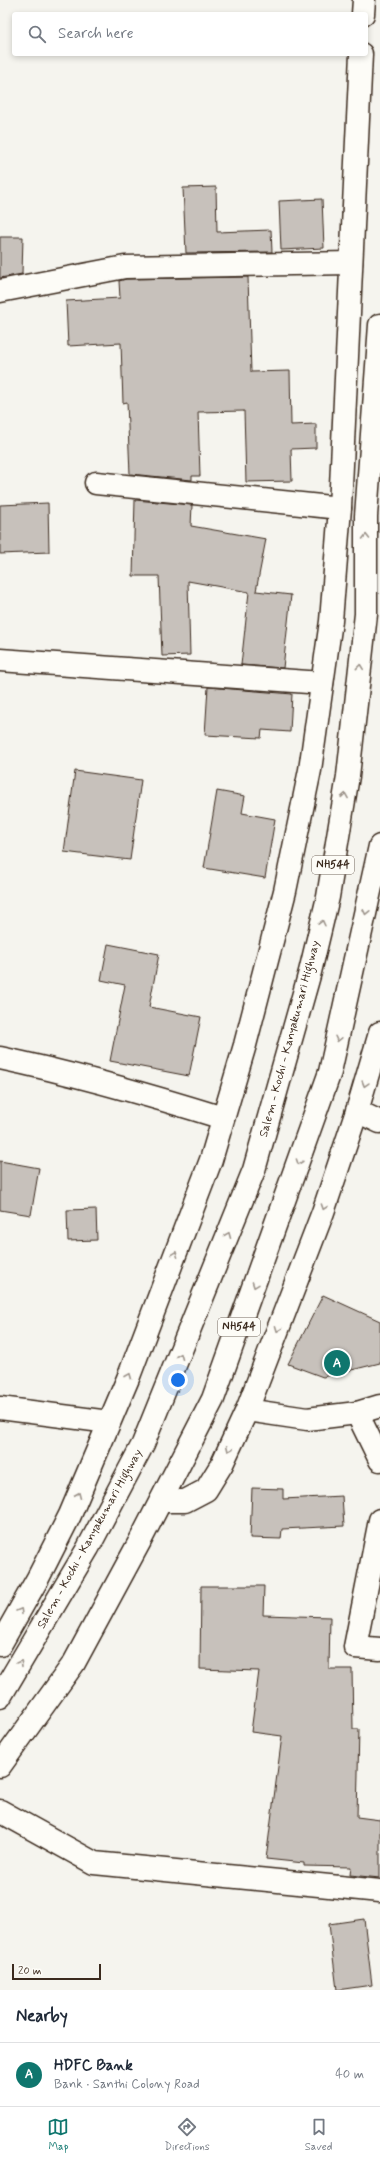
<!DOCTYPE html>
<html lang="en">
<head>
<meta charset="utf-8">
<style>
  body { margin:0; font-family:Mynerve,sans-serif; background:#f6f6f7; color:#1f2937 }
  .scale { position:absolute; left:12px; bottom:10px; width:89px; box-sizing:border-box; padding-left:4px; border:2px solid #3b2a1e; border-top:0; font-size:11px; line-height:14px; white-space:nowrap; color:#3b2a1e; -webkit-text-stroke:3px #fdfcf7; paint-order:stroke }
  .you { position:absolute; left:178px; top:1380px; width:14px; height:14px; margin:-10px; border:3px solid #fff; border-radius:50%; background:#1a73e8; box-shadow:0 0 0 6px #1a73e833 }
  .badge { display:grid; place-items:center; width:26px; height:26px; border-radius:50%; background:#0f766e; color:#fff; font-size:13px; font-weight:700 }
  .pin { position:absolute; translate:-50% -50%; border:2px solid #fff; box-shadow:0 1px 4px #0006 }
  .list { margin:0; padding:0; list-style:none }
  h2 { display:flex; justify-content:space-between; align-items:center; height:52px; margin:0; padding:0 16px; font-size:17px }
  h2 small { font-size:13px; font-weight:400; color:#747a83 }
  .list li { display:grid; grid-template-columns:26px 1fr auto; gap:12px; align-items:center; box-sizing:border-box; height:64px; padding:0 16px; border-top:1px solid #e0e1e3 }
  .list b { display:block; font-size:15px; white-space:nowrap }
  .list p { margin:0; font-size:13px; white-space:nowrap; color:#747a83 }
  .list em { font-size:13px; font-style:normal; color:#747a83 }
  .icon { flex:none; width:22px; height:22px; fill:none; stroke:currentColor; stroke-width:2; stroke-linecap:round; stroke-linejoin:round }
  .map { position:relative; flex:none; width:380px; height:1990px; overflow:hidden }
  .search { position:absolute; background:#fff; box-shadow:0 2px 6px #0003; left:12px; right:12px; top:12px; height:44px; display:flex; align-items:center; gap:10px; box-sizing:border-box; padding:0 14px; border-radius:4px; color:#747a83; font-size:15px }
  .sheet { height:116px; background:#fff }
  nav { display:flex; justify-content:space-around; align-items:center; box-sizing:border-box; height:56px; border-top:1px solid #e0e1e3; background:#fff; font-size:11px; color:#747a83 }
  nav a { display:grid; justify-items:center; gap:2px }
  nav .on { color:#0f766e }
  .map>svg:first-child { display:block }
  .building { fill:#c7c1bb; stroke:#3b2a1e }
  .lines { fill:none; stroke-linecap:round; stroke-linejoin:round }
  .minor-casing { stroke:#3b2a1e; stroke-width:25 }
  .tertiary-casing { stroke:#3b2a1e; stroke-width:25 }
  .trunk-casing { stroke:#3b2a1e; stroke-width:25 }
  .minor { stroke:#fdfcf7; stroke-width:22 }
  .tertiary { stroke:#fdfcf7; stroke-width:22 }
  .trunk { stroke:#fdfcf7; stroke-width:22 }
  .oneway { stroke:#9c938a }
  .labels { text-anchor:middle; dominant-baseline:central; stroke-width:3; stroke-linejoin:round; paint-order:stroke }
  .shield { fill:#fdfcf7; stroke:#75695f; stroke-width:1 }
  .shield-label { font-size:11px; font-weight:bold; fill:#3b2a1e }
  .street-label { font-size:12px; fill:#3b2a1e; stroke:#fdfcf7 }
</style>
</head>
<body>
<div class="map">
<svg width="380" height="1990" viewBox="0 0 380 1990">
  <rect width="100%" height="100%" fill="#f5f4ee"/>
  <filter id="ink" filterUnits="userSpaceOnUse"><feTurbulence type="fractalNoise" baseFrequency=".025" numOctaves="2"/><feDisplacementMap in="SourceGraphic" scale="8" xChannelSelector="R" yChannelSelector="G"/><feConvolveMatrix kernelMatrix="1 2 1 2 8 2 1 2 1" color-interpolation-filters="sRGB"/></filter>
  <g filter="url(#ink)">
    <!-- building -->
    <g class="building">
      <polygon points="216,187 217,232 271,230 272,252 186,253 183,188"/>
      <polygon points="322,199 324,248 281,250 279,201"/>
      <polygon points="0,237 23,237 22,274 0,278"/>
      <polygon points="248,277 251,372 290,371 291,425 316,424 316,448 291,449 292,481 246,482 244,411 198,412 200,476 192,476 192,480 130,474 127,402 123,403 121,343 68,346 66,301 120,298 119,281 126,279"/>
      <polygon points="135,500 192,505 191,526 266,539 256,591 291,595 283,668 241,665 249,592 188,581 190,655 162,656 159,576 133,576"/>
      <polygon points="48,503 49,552 0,554 0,505"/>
      <polygon points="208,687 292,694 290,732 262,730 261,738 205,735"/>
      <polygon points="75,771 141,780 130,860 64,852"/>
      <polygon points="217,791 245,796 242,813 275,819 265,878 204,868"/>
      <polygon points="108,944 159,954 149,1007 201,1017 189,1076 110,1061 125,985 101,980"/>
      <polygon points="0,1161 39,1168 31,1215 0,1210"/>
      <polygon points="96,1209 97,1240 68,1241 67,1210"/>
      <polygon points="323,1295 380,1321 380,1363 323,1377 288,1364"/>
      <polygon points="252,1488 283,1489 283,1499 342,1496 344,1526 282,1529 281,1539 250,1538"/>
      <polygon points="201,1586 264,1586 263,1615 330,1617 329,1669 352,1669 353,1729 359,1729 357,1817 380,1820 380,1878 350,1875 351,1867 304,1866 304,1863 266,1859 282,1736 251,1732 259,1671 200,1669"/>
      <polygon points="364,1919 372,1985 337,1990 329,1924"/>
    </g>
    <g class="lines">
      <!-- minor casing -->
      <g class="minor-casing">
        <g id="minor">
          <polyline points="0,291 125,267 351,263"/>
          <polyline points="96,483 340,508"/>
          <polyline points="0,660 322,683"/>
          <path d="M0,1058C76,1074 149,1095 223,1118"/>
          <polyline points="357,1111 380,1122"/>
          <polyline points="380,1406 357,1413 380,1460"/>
          <polyline points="0,1408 109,1422"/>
          <polyline points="247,1410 307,1419 357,1413"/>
          <polyline points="380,1520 355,1647 380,1649"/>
          <polyline points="0,1811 94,1863 380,1891"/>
        </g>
      </g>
      <!-- tertiary casing -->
      <g class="tertiary-casing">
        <g id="tertiary">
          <polyline points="363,14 364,0"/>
          <polyline points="161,1501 185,1501 206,1490 222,1464 247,1410 323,1212 357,1111 380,1033"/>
          <polyline points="0,1645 38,1578 70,1515 129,1376 211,1160 245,1045 285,891 310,770 331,621 340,508 361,54"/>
        </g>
      </g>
      <!-- trunk casing -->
      <g class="trunk-casing">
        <g id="trunk">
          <polyline points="0,1697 88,1548 143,1444 254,1170 310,972 328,897 348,776 366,614 366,516 380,325"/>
          <polyline points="0,1766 74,1663 140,1541 213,1399 330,1072 380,846"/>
        </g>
      </g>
      <!-- minor -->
      <use href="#minor" class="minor"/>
      <!-- tertiary -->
      <use href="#tertiary" class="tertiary"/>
      <!-- trunk -->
      <use href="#trunk" class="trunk"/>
    </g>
    <!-- one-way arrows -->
    <defs><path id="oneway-chevron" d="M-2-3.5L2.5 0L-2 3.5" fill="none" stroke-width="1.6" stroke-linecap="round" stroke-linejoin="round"/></defs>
    <g class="oneway">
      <use href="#oneway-chevron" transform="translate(366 537) rotate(-90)"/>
      <use href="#oneway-chevron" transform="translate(360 667) rotate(-84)"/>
      <use href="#oneway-chevron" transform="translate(345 796) rotate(-81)"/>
      <use href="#oneway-chevron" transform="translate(366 912) rotate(102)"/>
      <use href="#oneway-chevron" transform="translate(322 923) rotate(-77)"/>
      <use href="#oneway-chevron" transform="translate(338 1039) rotate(103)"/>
      <use href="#oneway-chevron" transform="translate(365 1084) rotate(106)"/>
      <use href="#oneway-chevron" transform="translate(299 1162) rotate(109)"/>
      <use href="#oneway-chevron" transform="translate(324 1207) rotate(109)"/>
      <use href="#oneway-chevron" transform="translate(228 1235) rotate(-68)"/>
      <use href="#oneway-chevron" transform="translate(175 1254) rotate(-69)"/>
      <use href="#oneway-chevron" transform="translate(255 1285) rotate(110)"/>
      <use href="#oneway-chevron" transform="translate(278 1329) rotate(111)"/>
      <use href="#oneway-chevron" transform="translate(180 1356) rotate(-68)"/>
      <use href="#oneway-chevron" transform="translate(129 1376) rotate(-68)"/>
      <use href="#oneway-chevron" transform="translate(229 1449) rotate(114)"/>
      <use href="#oneway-chevron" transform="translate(78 1495) rotate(-67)"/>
      <use href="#oneway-chevron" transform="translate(20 1611) rotate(-60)"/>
      <use href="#oneway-chevron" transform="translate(20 1663) rotate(-59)"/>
    </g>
  </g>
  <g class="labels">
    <!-- shield labels -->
    <g class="shield">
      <rect x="312" y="856" width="42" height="18" rx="3"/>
      <rect x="218" y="1318" width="42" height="18" rx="3"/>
    </g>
    <g class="shield-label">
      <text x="333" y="865">NH544</text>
      <text x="239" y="1327">NH544</text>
    </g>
    <!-- street labels -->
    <g class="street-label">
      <text transform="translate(290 1039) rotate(-75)">Salem - Kochi - Kanyakumari Highway</text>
      <text transform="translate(90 1539) rotate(-61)">Salem - Kochi - Kanyakumari Highway</text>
    </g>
  </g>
</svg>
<div class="scale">20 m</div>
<div class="you"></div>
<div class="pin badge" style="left:337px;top:1363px">A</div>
<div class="search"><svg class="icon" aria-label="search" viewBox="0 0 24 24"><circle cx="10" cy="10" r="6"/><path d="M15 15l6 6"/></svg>Search here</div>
</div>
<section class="sheet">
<h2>Nearby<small></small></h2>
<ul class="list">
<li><span class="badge">A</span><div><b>HDFC Bank</b><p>Bank · Santhi Colony Road</p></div><em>40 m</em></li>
</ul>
</section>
<nav>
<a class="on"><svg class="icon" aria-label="map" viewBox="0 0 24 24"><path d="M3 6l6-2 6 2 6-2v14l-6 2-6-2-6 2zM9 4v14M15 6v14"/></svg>Map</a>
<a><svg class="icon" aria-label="directions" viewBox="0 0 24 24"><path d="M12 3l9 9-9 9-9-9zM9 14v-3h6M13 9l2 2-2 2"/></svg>Directions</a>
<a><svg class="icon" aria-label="saved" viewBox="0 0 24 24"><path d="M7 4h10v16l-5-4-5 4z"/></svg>Saved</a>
</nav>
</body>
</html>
